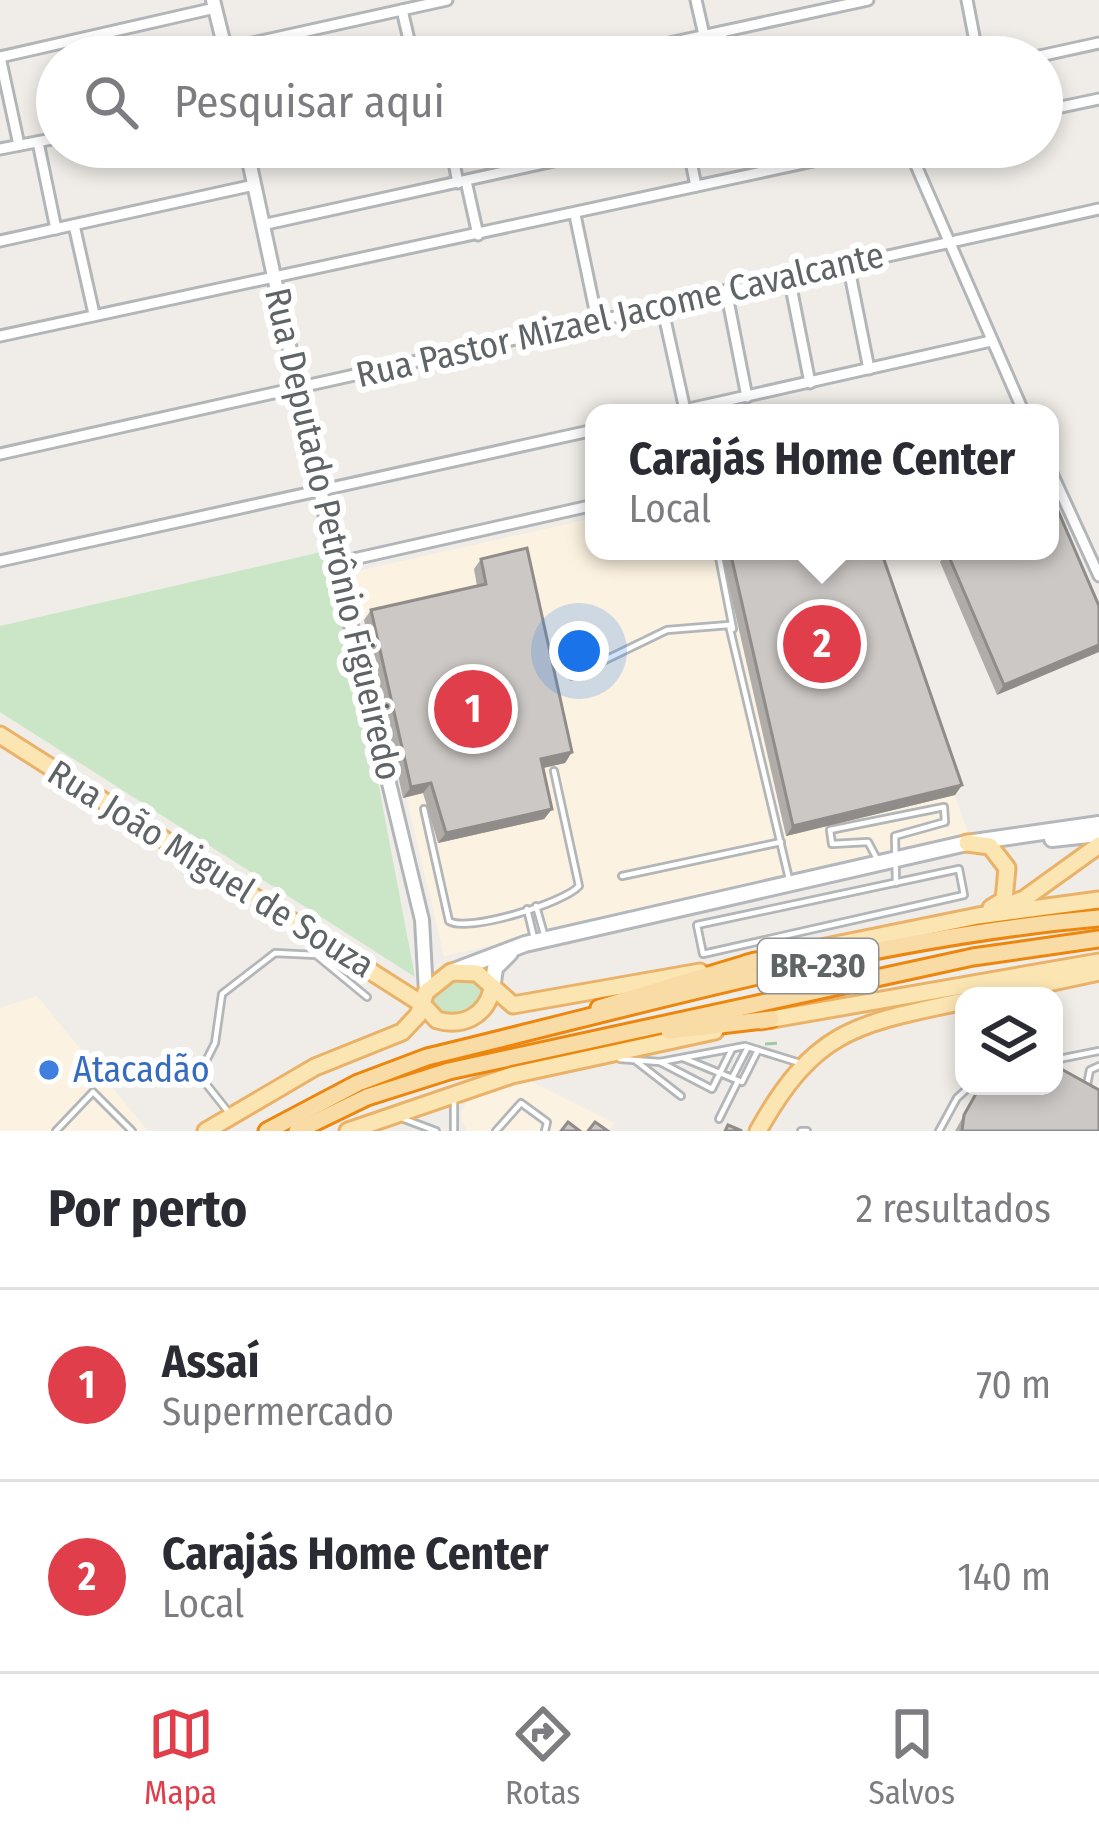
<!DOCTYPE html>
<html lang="pt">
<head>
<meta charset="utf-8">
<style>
  body { margin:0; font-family:"Fira Sans Condensed",sans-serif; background:#f2f2f3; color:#2b2b33 }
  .controls { position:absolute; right:36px; bottom:36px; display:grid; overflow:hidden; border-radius:24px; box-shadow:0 6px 18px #0003 }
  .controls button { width:108px; height:108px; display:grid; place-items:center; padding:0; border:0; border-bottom:3px solid #e1e1e2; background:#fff; color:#2b2b33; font:60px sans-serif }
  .you { position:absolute; left:579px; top:651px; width:42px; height:42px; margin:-30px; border:9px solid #fff; border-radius:50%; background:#1a73e8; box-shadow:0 0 0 18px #1a73e833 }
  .badge { display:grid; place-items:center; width:78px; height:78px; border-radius:50%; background:#e03e4a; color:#fff; font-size:39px; font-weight:700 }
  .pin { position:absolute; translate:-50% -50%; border:6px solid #fff; box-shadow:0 3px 12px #0006 }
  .popup { position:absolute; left:585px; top:404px; width:474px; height:156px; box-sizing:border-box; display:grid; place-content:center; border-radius:24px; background:#fff; filter:drop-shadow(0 3px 9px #0005); font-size:39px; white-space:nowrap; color:#7c7c81 }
  .popup b { font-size:45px; color:#2b2b33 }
  .popup::after { content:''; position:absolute; left:50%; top:100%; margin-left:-24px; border:24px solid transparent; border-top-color:#fff }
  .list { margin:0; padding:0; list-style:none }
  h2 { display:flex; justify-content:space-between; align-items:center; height:156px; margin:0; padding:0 48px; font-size:51px }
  h2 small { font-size:39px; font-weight:400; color:#7c7c81 }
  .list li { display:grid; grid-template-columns:78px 1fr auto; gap:36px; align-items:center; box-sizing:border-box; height:192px; padding:0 48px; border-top:3px solid #e1e1e2 }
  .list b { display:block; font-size:45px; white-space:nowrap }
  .list p { margin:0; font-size:39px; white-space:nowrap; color:#7c7c81 }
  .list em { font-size:39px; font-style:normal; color:#7c7c81 }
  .icon { flex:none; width:66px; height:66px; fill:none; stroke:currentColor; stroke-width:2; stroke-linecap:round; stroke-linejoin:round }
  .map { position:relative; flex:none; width:1099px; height:1131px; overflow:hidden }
  .search { position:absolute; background:#fff; box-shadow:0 6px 18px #0003; left:36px; right:36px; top:36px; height:132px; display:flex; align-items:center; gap:30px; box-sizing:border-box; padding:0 42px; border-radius:66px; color:#7c7c81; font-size:45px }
  .sheet { height:540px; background:#fff }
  nav { display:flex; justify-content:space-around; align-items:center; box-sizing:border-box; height:168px; border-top:3px solid #e1e1e2; background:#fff; font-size:33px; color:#7c7c81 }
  nav a { display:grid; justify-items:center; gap:6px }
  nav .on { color:#e03e4a }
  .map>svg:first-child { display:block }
  .commercial { fill:#fcf2e1 }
  .green { fill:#cbe6c7 }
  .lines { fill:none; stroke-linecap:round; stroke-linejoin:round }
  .service-casing { stroke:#b3b6b9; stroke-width:10 }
  .minor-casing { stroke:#b3b6b9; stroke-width:15 }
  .tertiary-casing { stroke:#b3b6b9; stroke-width:18 }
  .secondary-casing { stroke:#b4b8bc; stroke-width:20 }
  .primary-casing { stroke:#eab268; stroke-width:21 }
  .trunk-casing { stroke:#ec860d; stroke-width:21 }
  .path { stroke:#a2c9a7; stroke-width:3; stroke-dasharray:12 6; stroke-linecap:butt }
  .service { stroke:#fff; stroke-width:4.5 }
  .minor { stroke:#fff; stroke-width:9 }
  .tertiary { stroke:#fff; stroke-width:12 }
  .secondary { stroke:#fff; stroke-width:14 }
  .primary { stroke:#fbe5b3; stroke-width:15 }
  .trunk { stroke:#f9dba6; stroke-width:15 }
  .wall { fill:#afaca9 }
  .shaded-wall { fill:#8f8c8a }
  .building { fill:#ccc8c5; stroke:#8f8c8a; stroke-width:3 }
  .shop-dot { fill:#3f7fe0; stroke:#fff; stroke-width:4.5 }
  .labels { text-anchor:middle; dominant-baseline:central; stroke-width:12; stroke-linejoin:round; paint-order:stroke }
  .shield { fill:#fff; stroke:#8f9295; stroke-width:3 }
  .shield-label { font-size:33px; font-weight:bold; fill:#5f6467 }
  .street-label { font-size:36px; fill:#5f6467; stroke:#fff }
  .shop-label { font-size:36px; fill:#366cbe; stroke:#fff; text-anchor:start }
</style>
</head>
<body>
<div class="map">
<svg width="1099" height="1131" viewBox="0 0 1099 1131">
  <rect width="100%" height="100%" fill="#f0ede8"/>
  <!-- commercial -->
  <g class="commercial">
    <polygon points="594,518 594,551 870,551 970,839 444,956 353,572"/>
    <polygon points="37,996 148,1131 0,1131 0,1008"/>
    <polygon points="528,1080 614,1123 609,1131 467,1131 460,1115 471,1093"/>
  </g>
  <!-- green -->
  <g class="green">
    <polygon points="334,549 415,977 0,712 0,626"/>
    <path d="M471,977L485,989L480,1005L464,1015L443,1018L432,1004C437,984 454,978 471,977Z"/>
  </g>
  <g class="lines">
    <!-- service casing -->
    <g class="service-casing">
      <g id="service">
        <polyline points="718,552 733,629"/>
        <polyline points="572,676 667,630 729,625 789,879"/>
        <path d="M424,809L449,921C467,933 564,903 579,886L554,771"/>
        <polyline points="876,857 868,842 832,844 830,830 944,807 945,822 895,836 896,883"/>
        <polygon points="959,869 964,895 703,954 697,925"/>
        <polyline points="622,876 781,842"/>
        <polyline points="536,906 544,934"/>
        <polyline points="527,909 534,938"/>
        <polyline points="683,1058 732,1078 748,1047"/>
        <polyline points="620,1059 660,1062 745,1046 800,1063"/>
        <polyline points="1054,1060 1099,1051"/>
        <polyline points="636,1061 681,1096"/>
        <polyline points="660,1062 712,1089 732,1049"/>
        <polyline points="732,1078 742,1082 758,1050"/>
        <polyline points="1087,1085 1090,1070 1099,1066"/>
        <polyline points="454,1102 454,1131"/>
        <polyline points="230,1114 199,1075 215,1043 222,994 275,953 316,955 367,997"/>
        <polyline points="404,1119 436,1131"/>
        <polyline points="719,1119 738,1081"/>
        <polyline points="56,1131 93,1092 132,1131"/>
        <polyline points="496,1131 521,1103 547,1122 545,1131"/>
        <polyline points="801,1131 807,1131"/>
        <polyline points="939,1131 957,1098 970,1086"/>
      </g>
    </g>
    <!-- minor casing -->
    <g class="minor-casing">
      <g id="minor">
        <polyline points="696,0 704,35"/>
        <polyline points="967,0 978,57"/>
        <polyline points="402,10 413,57"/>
        <polyline points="721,32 727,57"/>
        <polyline points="225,49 447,0"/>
        <polyline points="0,57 215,8"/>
        <polyline points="0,57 19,145"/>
        <polyline points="605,57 868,0"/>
        <polyline points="1035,57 1099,43"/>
        <polyline points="1042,111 1099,99"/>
        <polyline points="38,142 56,229"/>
        <polyline points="451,147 458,183"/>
        <polyline points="688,147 696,186"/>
        <polyline points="908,147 1024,413"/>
        <polyline points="0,149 57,138"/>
        <polyline points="466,181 478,235"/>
        <polyline points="575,215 597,320"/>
        <polyline points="74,225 94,314"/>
        <polyline points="262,225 617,147"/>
        <polyline points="0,241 254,185"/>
        <polyline points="848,264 869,369"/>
        <polyline points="789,277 810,383"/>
        <polyline points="726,290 747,397"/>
        <polyline points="662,306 685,410"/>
        <polyline points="0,336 878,147"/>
        <polyline points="671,413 991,341"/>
        <polyline points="0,454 1099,209"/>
        <polyline points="1050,469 1099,576"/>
        <polyline points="0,561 594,430"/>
        <polyline points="336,563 594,505"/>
      </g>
    </g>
    <!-- tertiary casing -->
    <g class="tertiary-casing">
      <g id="tertiary">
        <polyline points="213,0 227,57"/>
        <polyline points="246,147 336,563 422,920 426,992"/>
      </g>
    </g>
    <!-- secondary casing -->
    <g class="secondary-casing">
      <g id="secondary">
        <polyline points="1052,839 1099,834"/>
        <polyline points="451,972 525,944 967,843 1099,824"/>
        <polyline points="492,990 495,968 510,953"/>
      </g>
    </g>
    <!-- primary casing -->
    <g class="primary-casing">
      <g id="primary">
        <path d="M0,735L422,1004L437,1020C462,1027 485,1017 492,990"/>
        <polyline points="967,843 990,846 1007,868 1004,900 991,908"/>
        <polyline points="1003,907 1024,899 1099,845"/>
        <polyline points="747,963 978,916 1099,900"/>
        <polyline points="987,996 1099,972"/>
        <polyline points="761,1021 1099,962"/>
        <polyline points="206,1131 315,1067 402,1032 418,1015 426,992 451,972 477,973 513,1005 700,972"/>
        <polyline points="348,1131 512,1075 715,1031"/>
        <path d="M758,1131C815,1029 856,1024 964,1001"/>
      </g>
    </g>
    <!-- trunk casing -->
    <g class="trunk-casing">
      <g id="trunk">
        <polyline points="599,1008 755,961"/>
        <polyline points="669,1031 771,1019"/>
        <path d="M267,1131L358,1083L427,1057C648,1004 872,938 1099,918"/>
        <polyline points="297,1131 367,1097 449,1071 973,957 1099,939"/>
      </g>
    </g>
    <!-- path -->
    <polyline class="path" points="765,1044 781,1043"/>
    <!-- service -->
    <use href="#service" class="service"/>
    <!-- minor -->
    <use href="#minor" class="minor"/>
    <!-- tertiary -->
    <use href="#tertiary" class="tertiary"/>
    <!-- secondary -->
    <use href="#secondary" class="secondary"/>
    <!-- primary -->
    <use href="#primary" class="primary"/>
    <!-- trunk -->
    <use href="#trunk" class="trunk"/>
  </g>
  <!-- wall -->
  <g class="wall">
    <polygon points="721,551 881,551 962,785 955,795 786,836"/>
    <polygon points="947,552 1099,606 997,695 940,562"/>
    <polygon points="481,559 572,752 565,763 543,768 552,809 544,819 438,843 423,793 403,798 364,620 371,610 477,586 474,569"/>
    <polygon points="977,1092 1099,1131 955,1131"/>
  </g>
  <!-- shaded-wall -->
  <g class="shaded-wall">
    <polygon points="1099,645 1099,652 997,695 1004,685"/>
    <polygon points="572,752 565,763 534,770 541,759"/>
    <polygon points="431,783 423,793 403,798 411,787"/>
    <polygon points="962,785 955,795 786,836 793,826"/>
    <polygon points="552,809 544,819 438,843 446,833"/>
  </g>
  <!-- building -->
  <g class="building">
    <polygon points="1056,506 1099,606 1099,645 1004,685 947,552 1050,551 1050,508"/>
    <polygon points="527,548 572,752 541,759 552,809 446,833 431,783 411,787 371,610 486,584 481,559"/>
    <polygon points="730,551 881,551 962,785 793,826"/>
    <polygon points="1054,1065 1099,1090 1099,1131 962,1131 964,1115 977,1092 983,1086 1054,1086"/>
    <polygon points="568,1122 580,1131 561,1131"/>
    <polygon points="595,1122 608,1131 588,1131"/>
    <polygon points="728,1125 742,1131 725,1131"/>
  </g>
  <!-- markers -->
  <circle class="shop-dot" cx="49" cy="1070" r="12"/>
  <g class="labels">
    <!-- shield labels -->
    <rect class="shield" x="758" y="939" width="120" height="54" rx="9"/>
    <g class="shield-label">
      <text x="818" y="966">BR-230</text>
    </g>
    <!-- street labels -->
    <g class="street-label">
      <text transform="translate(620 315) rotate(-13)">Rua Pastor Mizael Jacome Cavalcante</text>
      <text transform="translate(333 534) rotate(77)">Rua Deputado Petrônio Figueiredo</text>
      <text transform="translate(211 869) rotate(32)">Rua João Miguel de Souza</text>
    </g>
    <!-- shop labels -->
    <g class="shop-label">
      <text x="73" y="1070">Atacadão</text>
    </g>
  </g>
</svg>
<div class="controls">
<button><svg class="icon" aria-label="layers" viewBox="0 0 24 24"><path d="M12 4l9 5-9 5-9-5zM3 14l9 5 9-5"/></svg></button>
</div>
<div class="you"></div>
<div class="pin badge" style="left:473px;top:709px">1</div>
<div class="pin badge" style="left:822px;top:644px">2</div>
<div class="popup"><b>Carajás Home Center</b>Local</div>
<div class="search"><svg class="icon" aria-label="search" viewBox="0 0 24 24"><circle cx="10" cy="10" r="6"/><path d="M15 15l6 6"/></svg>Pesquisar aqui</div>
</div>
<section class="sheet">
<h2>Por perto<small>2 resultados</small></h2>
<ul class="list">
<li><span class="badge">1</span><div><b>Assaí</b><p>Supermercado</p></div><em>70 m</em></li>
<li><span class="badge">2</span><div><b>Carajás Home Center</b><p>Local</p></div><em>140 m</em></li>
</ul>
</section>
<nav>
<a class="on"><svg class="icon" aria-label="map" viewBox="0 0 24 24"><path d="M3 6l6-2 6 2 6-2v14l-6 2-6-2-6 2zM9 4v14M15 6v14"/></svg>Mapa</a>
<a><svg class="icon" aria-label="directions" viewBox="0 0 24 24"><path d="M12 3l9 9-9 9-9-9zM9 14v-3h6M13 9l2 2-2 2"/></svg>Rotas</a>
<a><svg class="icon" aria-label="saved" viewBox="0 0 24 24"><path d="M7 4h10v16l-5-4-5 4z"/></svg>Salvos</a>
</nav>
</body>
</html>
